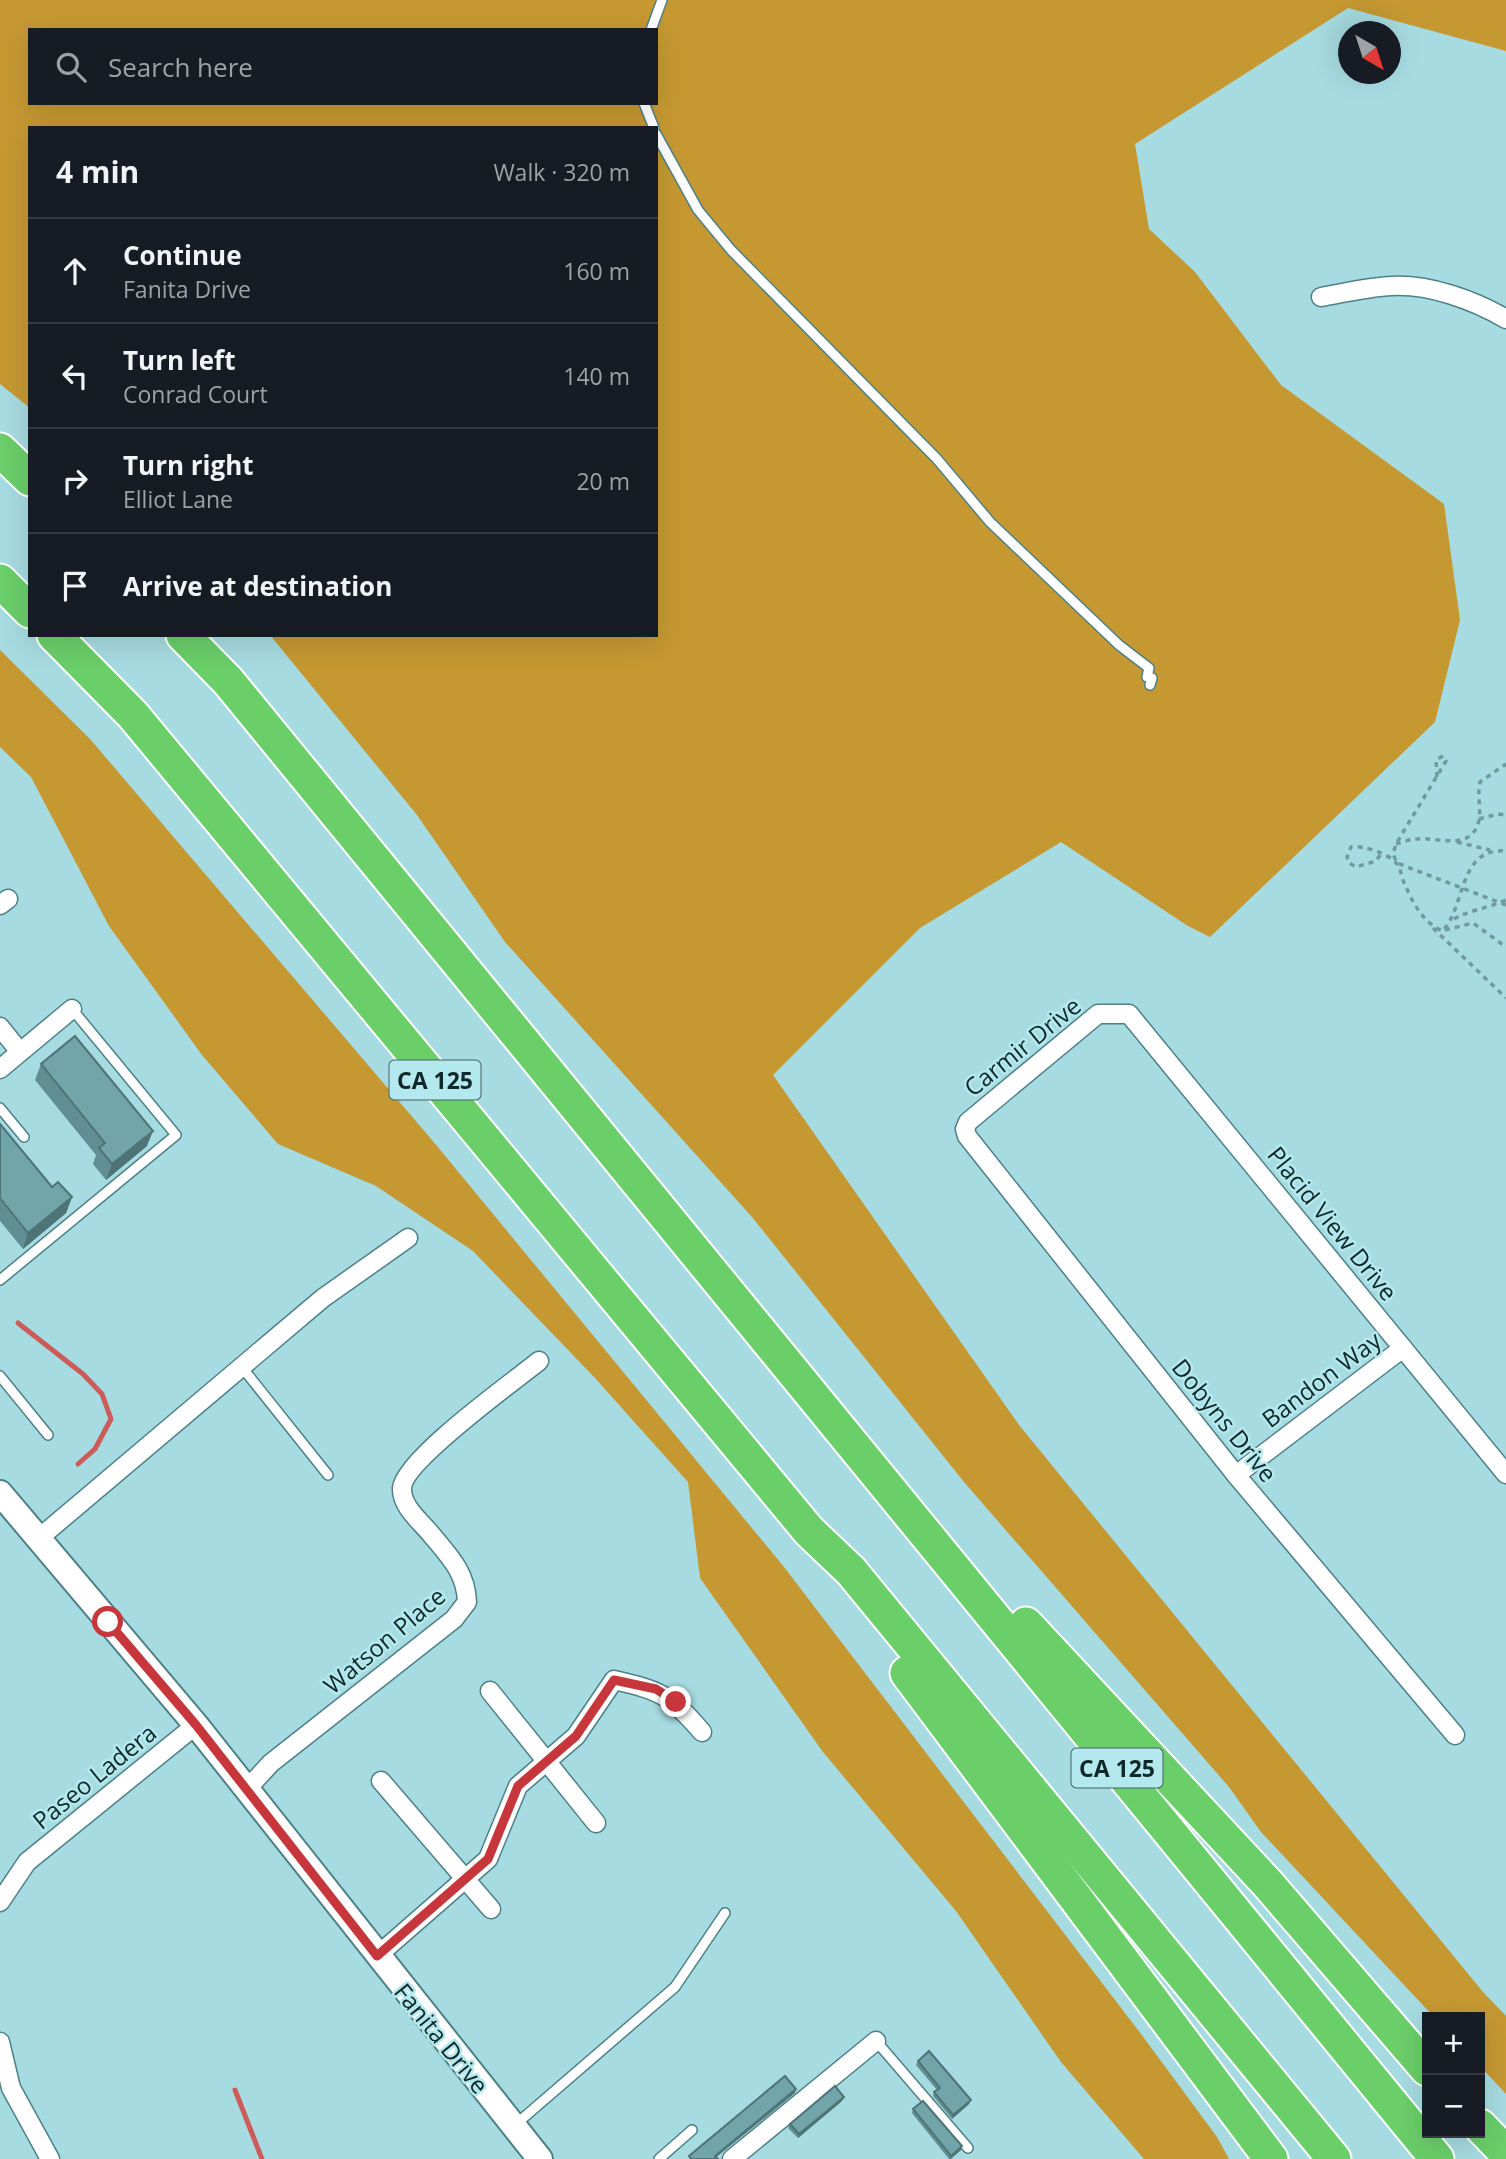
<!DOCTYPE html>
<html lang="en">
<head>
<meta charset="utf-8">
<style>
  body { margin:0; font-family:"Open Sans",sans-serif; background:#242831; color:#f1f3f6 }
  .controls { position:absolute; right:21px; bottom:21px; display:grid; overflow:hidden; border-radius:0px; box-shadow:0 7px 28px #0002 }
  .controls button { width:63px; height:63px; display:grid; place-items:center; padding:0; border:0; border-bottom:2px solid #363941; background:#171b24; color:#f1f3f6; font:35px sans-serif }
  .compass { position:absolute; left:1338px; top:21px; width:63px; height:63px; border-radius:50%; background:#171b24; box-shadow:0 7px 28px #0002; rotate:141deg }
  .stop { position:absolute; width:21px; height:21px; margin:-16px; border:5px solid #c6363b; border-radius:50%; background:#fff }
  .stop.end { background:#c6363b; border-color:#fff; box-shadow:0 2px 7px #0008 }
  .list { margin:0; padding:0; list-style:none }
  h2 { display:flex; justify-content:space-between; align-items:center; height:91px; margin:0; padding:0 28px; font-size:30px }
  h2 small { font-size:23px; font-weight:400; color:#9ea1a6 }
  .list li { display:grid; grid-template-columns:46px 1fr auto; gap:21px; align-items:center; box-sizing:border-box; height:105px; padding:0 28px; border-top:2px solid #363941 }
  .list b { display:block; font-size:26px; white-space:nowrap }
  .list p { margin:0; font-size:23px; white-space:nowrap; color:#9ea1a6 }
  .list em { font-size:23px; font-style:normal; color:#9ea1a6 }
  .icon { flex:none; width:38px; height:38px; fill:none; stroke:currentColor; stroke-width:2; stroke-linecap:round; stroke-linejoin:round }
  .map { position:relative; flex:none; width:1506px; height:2159px; overflow:hidden }
  .search { position:absolute; background:#171b24; box-shadow:0 7px 28px #0002; left:28px; top:28px; width:630px; height:77px; display:flex; align-items:center; gap:18px; box-sizing:border-box; padding:0 24px; border-radius:0px; color:#9ea1a6; font-size:26px }
  .panel { position:absolute; background:#171b24; box-shadow:0 7px 28px #0002; left:28px; top:126px; width:630px; height:511px; border-radius:0px }
  .map>svg:first-child { display:block }
  .green { fill:#c59832; fill-rule:evenodd }
  .lines { fill:none; stroke-linecap:round; stroke-linejoin:round }
  .stream { stroke:#cc5c59; stroke-width:5 }
  .lane-casing { stroke:#4e8186; stroke-width:12 }
  .street-casing { stroke:#4e8186; stroke-width:21 }
  .secondary-casing { stroke:#4e8186; stroke-width:28 }
  .highway-casing { stroke:#fff; stroke-width:37 }
  .path { stroke:#709a9f; stroke-width:3.5; stroke-dasharray:5 5; stroke-linecap:butt }
  .lane { stroke:#fff; stroke-width:9 }
  .street { stroke:#fff; stroke-width:18 }
  .secondary { stroke:#fff; stroke-width:24 }
  .highway { stroke:#6ace69; stroke-width:33 }
  .wall { fill:#618e92 }
  .shaded-wall { fill:#4f7477 }
  .building { fill:#71a5aa; stroke:#4f7477; stroke-width:2 }
  .route { stroke:#c6363b; stroke-width:9 }
  .labels { text-anchor:middle; dominant-baseline:central; stroke-width:5; stroke-linejoin:round; paint-order:stroke }
  .shield { fill:#b3e9ee; stroke:#426164; stroke-width:2 }
  .shield-label { font-size:23px; font-weight:bold; fill:#112729 }
  .street-label { font-size:24px; fill:#112729; stroke:#b3e9ee }
</style>
</head>
<body>
<div class="map">
<svg width="1506" height="2159" viewBox="0 0 1506 2159">
  <rect width="100%" height="100%" fill="#a6dbe1"/>
  <!-- green -->
  <g class="green">
    <path d="M0,0H1506V51L1348,8L1135,144L1149,229L1195,272L1281,385L1444,504L1460,620L1435,722L1210,937L1188,926L1061,842L920,928L773,1075L1019,1425L1483,1992L1506,2016V2094L1480,2066V2017H1434L1261,1832L1229,1787L964,1482L752,1217L505,942L417,815L270,635H656V128H30V408L0,384ZM30,30H656V103H30Z"/>
    <polygon points="0,650 90,739 432,1140 784,1567 1141,2034 1217,2137 1229,2159 1144,2159 1061,2062 956,1911 823,1752 700,1578 688,1482 595,1378 473,1251 376,1186 278,1144 202,1055 109,926 31,777 0,747"/>
  </g>
  <g class="lines">
    <!-- stream -->
    <g class="stream">
      <polyline points="18,1323 83,1374 102,1394 111,1419 95,1449 78,1464"/>
      <polyline points="235,2090 262,2159"/>
    </g>
    <!-- lane casing -->
    <g class="lane-casing">
      <g id="lane">
        <polyline points="651,30 662,0"/>
        <polyline points="644,103 654,128"/>
        <polyline points="656,134 698,210 731,250 937,459 990,522 1119,645 1149,668 1147,677 1152,678 1150,685"/>
        <polyline points="0,1108 24,1137"/>
        <polyline points="0,1280 176,1135 72,1009"/>
        <polyline points="241,1366 328,1475"/>
        <polyline points="0,1376 48,1435"/>
        <polyline points="876,2041 968,2148"/>
        <polyline points="515,2125 675,1987 725,1913"/>
        <polyline points="659,2159 692,2130"/>
      </g>
    </g>
    <!-- street casing -->
    <g class="street-casing">
      <g id="street">
        <path d="M1321,297C1344,293 1368,287 1392,286C1429,284 1474,300 1506,319"/>
        <polyline points="0,905 8,899"/>
        <polyline points="0,1027 20,1052"/>
        <polyline points="0,1069 72,1009"/>
        <polyline points="1236,1475 1403,1348"/>
        <polyline points="38,1539 323,1298 408,1238"/>
        <polyline points="490,1691 596,1823"/>
        <polyline points="1455,1735 1236,1475 967,1136 965,1129 968,1122 1098,1014 1129,1014 1506,1474"/>
        <polyline points="381,1781 491,1909"/>
        <path d="M246,1790L271,1763L454,1619L467,1602C466,1572 449,1556 430,1533C420,1521 401,1506 402,1488C404,1460 513,1382 539,1361"/>
        <polyline points="0,1902 27,1862 196,1725"/>
        <path d="M377,1956L488,1859L518,1786L576,1736L614,1680C662,1691 670,1695 702,1732"/>
        <polyline points="0,2042 11,2088 50,2159"/>
        <polyline points="732,2159 876,2041"/>
      </g>
    </g>
    <!-- secondary casing -->
    <g class="secondary-casing">
      <polyline id="secondary" points="0,1493 196,1725 540,2159"/>
    </g>
    <!-- highway casing -->
    <g class="highway-casing">
      <g id="highway">
        <polyline points="0,450 30,479"/>
        <polyline points="0,581 30,611"/>
        <polyline points="54,635 133,715 809,1531 851,1571 1334,2159"/>
        <polyline points="183,635 228,681 1437,2159"/>
        <polyline points="1026,1624 1268,1884 1427,2069"/>
        <polyline points="907,1673 1271,2159"/>
        <polyline points="1480,2126 1506,2153"/>
      </g>
    </g>
    <!-- path -->
    <g class="path">
      <polyline points="1437,777 1436,760 1443,756 1446,761 1396,844 1393,854 1397,863 1506,905"/>
      <polyline points="1479,819 1498,814 1506,815"/>
      <polyline points="1457,842 1490,850"/>
      <path d="M1396,844C1403,842 1410,839 1418,839C1439,837 1472,852 1479,820C1481,807 1477,795 1480,782L1506,764"/>
      <path d="M1380,855L1376,861L1356,867L1349,863L1347,857L1351,847C1363,845 1390,854 1397,864C1401,869 1402,879 1405,885C1413,903 1424,924 1443,931C1466,904 1459,847 1506,851"/>
      <path d="M1454,919C1469,910 1489,908 1506,900"/>
      <polyline points="1433,928 1506,998"/>
      <polyline points="1445,930 1473,923 1506,947"/>
    </g>
    <!-- lane -->
    <use href="#lane" class="lane"/>
    <!-- street -->
    <use href="#street" class="street"/>
    <!-- secondary -->
    <use href="#secondary" class="secondary"/>
    <!-- highway -->
    <use href="#highway" class="highway"/>
  </g>
  <!-- wall -->
  <g class="wall">
    <polygon points="41,1064 147,1146 106,1180 93,1164 96,1155 35,1080"/>
    <polygon points="0,1124 52,1187 72,1197 66,1213 23,1249 0,1221"/>
    <polygon points="918,2061 969,2104 952,2119 933,2096 934,2092 937,2090 916,2065"/>
    <polygon points="842,2101 798,2138 788,2128 790,2124"/>
    <polygon points="913,2109 961,2150 951,2159 949,2159 912,2113"/>
  </g>
  <!-- shaded-wall -->
  <g class="shaded-wall">
    <polygon points="153,1131 147,1146 106,1180 112,1164"/>
    <polygon points="72,1197 66,1213 23,1249 28,1233"/>
    <polygon points="796,2089 795,2093 714,2159 715,2156"/>
    <polygon points="844,2097 842,2101 798,2138 799,2134"/>
    <polygon points="971,2100 969,2104 952,2119 953,2115"/>
    <polygon points="962,2146 961,2150 950,2159 951,2156"/>
  </g>
  <!-- building -->
  <g class="building">
    <polygon points="75,1036 153,1131 112,1164 99,1148 105,1143 41,1064"/>
    <polygon points="0,1124 52,1187 58,1182 72,1197 28,1233 0,1198"/>
    <polygon points="929,2051 971,2100 953,2115 934,2092 940,2088 918,2061"/>
    <polygon points="785,2076 796,2089 715,2156 718,2159 691,2159 689,2156"/>
    <polygon points="835,2086 844,2097 799,2134 790,2124"/>
    <polygon points="923,2101 962,2146 951,2156 913,2109"/>
  </g>
  <g class="lines">
    <!-- route -->
    <polyline class="route" points="108,1622 196,1725 377,1956 488,1859 518,1786 576,1736 614,1680 656,1689 676,1702"/>
  </g>
  <g class="labels">
    <!-- shield labels -->
    <g class="shield">
      <rect x="389.5" y="1060.5" width="91" height="39" rx="5"/>
      <rect x="1071.5" y="1748.5" width="91" height="39" rx="5"/>
    </g>
    <g class="shield-label">
      <text x="435" y="1080">CA 125</text>
      <text x="1117" y="1768">CA 125</text>
    </g>
    <!-- street labels -->
    <g class="street-label">
      <text transform="translate(1022 1046) rotate(-39)">Carmir Drive</text>
      <text transform="translate(1333 1223) rotate(51)">Placid View Drive</text>
      <text transform="translate(1321 1379) rotate(-37)">Bandon Way</text>
      <text transform="translate(1225 1420) rotate(51)">Dobyns Drive</text>
      <text transform="translate(384 1640) rotate(-40)">Watson Place</text>
      <text transform="translate(94 1776) rotate(-39)">Paseo Ladera</text>
      <text transform="translate(442 2038) rotate(51)">Fanita Drive</text>
    </g>
  </g>
</svg>
<div class="controls">
<button>+</button>
<button>−</button>
</div>
<svg class="compass" viewBox="-18 -18 36 36"><path d="M0-13l5 13h-10z" fill="#e53935"/><path d="M0 13l5-13h-10z" fill="#9ea1a6"/></svg>
<div class="stop" style="left:108px;top:1622px"></div>
<div class="stop end" style="left:676px;top:1702px"></div>
<div class="search"><svg class="icon" aria-label="search" viewBox="0 0 24 24"><circle cx="10" cy="10" r="6"/><path d="M15 15l6 6"/></svg>Search here</div>
<section class="panel">
<h2>4 min<small>Walk · 320 m</small></h2>
<ul class="list">
<li><svg class="icon" aria-label="ahead" viewBox="0 0 24 24"><path d="M12 20V5M6 11l6-6 6 6"/></svg><div><b>Continue</b><p>Fanita Drive</p></div><em>160 m</em></li>
<li><svg class="icon" aria-label="left" viewBox="0 0 24 24"><path d="M17 20v-9H6M10 6l-5 5 5 5"/></svg><div><b>Turn left</b><p>Conrad Court</p></div><em>140 m</em></li>
<li><svg class="icon" aria-label="right" viewBox="0 0 24 24"><path d="M7 20v-9h11M14 6l5 5-5 5"/></svg><div><b>Turn right</b><p>Elliot Lane</p></div><em>20 m</em></li>
<li><svg class="icon" aria-label="arrive" viewBox="0 0 24 24"><path d="M6 21V4h12l-3 4 3 4H6"/></svg><div><b>Arrive at destination</b></div></li>
</ul>
</section>
</div>
</body>
</html>
